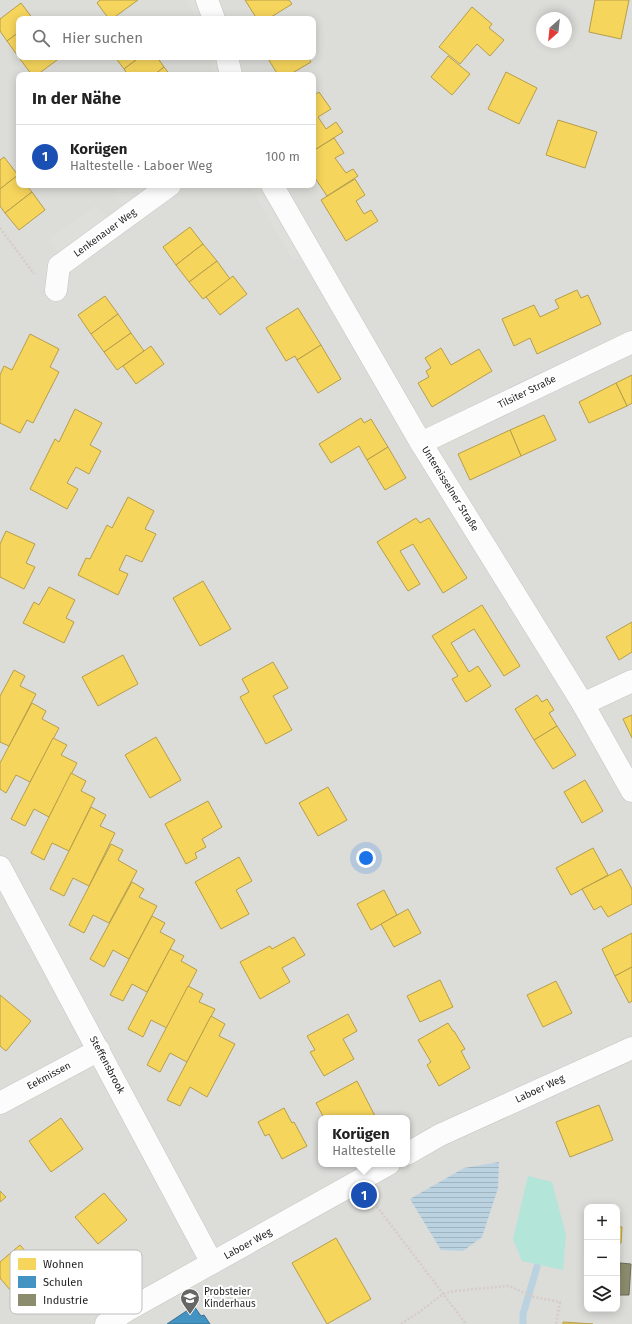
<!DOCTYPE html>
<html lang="de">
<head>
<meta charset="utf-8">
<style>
  body { margin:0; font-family:"Fira Sans",sans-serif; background:#f6f6f6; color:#222 }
  .controls { position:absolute; right:12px; bottom:12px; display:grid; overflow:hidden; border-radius:8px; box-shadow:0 2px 10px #0003 }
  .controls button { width:36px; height:36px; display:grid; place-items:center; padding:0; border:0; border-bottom:1px solid #e0e0e0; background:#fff; color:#222; font:20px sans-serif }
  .compass { position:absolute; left:536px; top:12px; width:36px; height:36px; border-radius:50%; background:#fff; box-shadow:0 2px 10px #0003; rotate:207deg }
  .you { position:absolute; left:366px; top:858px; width:14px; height:14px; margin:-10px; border:3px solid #fff; border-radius:50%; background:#1a73e8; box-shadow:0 0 0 6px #1a73e833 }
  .badge { display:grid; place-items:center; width:26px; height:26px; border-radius:50%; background:#0b8043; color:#fff; font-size:13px; font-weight:700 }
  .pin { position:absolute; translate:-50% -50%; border:2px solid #fff; box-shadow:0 1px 4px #0006 }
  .popup { position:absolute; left:318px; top:1115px; width:92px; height:52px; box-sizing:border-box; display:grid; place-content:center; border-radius:8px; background:#fff; filter:drop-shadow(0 1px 3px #0005); font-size:13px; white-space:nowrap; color:#767676 }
  .popup b { font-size:15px; color:#222 }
  .popup::after { content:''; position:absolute; left:50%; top:100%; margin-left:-8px; border:8px solid transparent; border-top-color:#fff }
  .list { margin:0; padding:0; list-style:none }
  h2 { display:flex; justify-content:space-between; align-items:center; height:52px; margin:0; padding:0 16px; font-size:17px }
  h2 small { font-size:13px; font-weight:400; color:#767676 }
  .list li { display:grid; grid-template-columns:26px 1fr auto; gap:12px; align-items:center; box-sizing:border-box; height:64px; padding:0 16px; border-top:1px solid #e0e0e0 }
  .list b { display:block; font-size:15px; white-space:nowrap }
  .list p { margin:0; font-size:13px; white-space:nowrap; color:#767676 }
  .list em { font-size:13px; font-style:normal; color:#767676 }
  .icon { flex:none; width:22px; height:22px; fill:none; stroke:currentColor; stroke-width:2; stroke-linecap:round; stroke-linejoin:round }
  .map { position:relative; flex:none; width:632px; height:1324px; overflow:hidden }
  .search { position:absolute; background:#fff; box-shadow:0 2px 10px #0003; left:16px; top:16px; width:300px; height:44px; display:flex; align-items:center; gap:10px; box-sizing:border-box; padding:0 14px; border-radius:8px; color:#767676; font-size:15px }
  .panel { position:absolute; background:#fff; box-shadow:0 2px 10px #0003; left:16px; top:72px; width:300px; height:116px; border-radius:8px }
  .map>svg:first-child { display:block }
  .residential { fill:#dcdcd9; fill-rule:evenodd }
  .pitch { fill:#b3e5d9 }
  .parking { fill:#dededb }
  .water { fill:url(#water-rules) }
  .homes { fill:#f6d55c; stroke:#b69e4a }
  .schools { fill:#4393c3; stroke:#387092 }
  .industry { fill:#8c8c6e; stroke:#6b6b56 }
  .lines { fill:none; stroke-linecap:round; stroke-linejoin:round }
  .stream { stroke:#bbd2e0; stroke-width:7 }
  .street-casing { stroke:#c6c6c4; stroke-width:23 }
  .path { stroke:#d7ccc8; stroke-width:2.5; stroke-dasharray:2 2; stroke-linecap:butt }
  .street { stroke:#fcfcfc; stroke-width:22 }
  .labels { text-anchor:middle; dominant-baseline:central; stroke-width:4; stroke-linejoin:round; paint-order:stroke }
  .street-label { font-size:10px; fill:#1f1f1f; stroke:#fff }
  .poi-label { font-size:10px; fill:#1f1f1f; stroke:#fff; text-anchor:start }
  .key { fill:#fff; stroke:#bcbcbc; stroke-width:1 }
  .key-label { font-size:11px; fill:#1f1f1f }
</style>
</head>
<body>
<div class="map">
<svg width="632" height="1324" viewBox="0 0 632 1324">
  <defs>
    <pattern id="water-rules" width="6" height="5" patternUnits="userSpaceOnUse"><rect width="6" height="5" fill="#bbd2e0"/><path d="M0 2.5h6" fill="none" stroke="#a0b4c0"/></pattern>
  </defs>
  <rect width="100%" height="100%" fill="#edede8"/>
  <!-- residential -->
  <path class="residential" d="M0,0H632V1324H0ZM542,18H566V42H542ZM19,19H313V57H19ZM19,75H313V185H19ZM321,1118H407V1164H321ZM587,1207H617V1309H587Z"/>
  <!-- pitch -->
  <polygon class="pitch" points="528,1176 552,1182 566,1235 563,1270 522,1261 513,1239"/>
  <!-- parking -->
  <g class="parking">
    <polygon points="187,0 197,0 205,19 196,19"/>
    <polygon points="209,57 219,57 224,75 214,75"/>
    <polygon points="123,185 156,185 125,208 113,193"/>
    <polygon points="256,185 261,185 302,260 291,258 253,192"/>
    <polygon points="96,205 108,220 61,256 48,240"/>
    <polygon points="585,1226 587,1226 587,1295 581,1295"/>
    <polygon points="617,1243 621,1243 619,1297 617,1297"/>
  </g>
  <!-- water -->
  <polygon class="water" points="499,1162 498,1188 482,1237 463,1251 441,1250 410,1199 464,1168"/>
  <!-- homes -->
  <g class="homes">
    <polygon points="100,0 138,0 112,19 109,19 97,3"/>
    <polygon points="245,0 289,0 292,4 268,19 257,19"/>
    <polygon points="595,0 629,0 621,39 589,32"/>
    <polygon points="21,3 33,19 19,19 19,32 7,41 0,31 0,19"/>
    <polygon points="472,7 492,24 489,28 504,40 490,56 477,44 460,64 439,47"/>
    <polygon points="19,32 19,57 23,57 20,59 7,41"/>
    <polygon points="448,56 470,74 452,95 431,77"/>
    <polygon points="23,57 61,57 37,75 32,75 20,59"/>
    <polygon points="115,57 140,57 124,69"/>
    <polygon points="140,57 157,57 164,67 154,75 128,75 124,69"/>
    <polygon points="267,57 308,57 311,62 289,75 278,75"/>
    <polygon points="164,67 170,75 154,75"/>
    <polygon points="506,72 537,88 519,124 488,109"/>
    <polygon points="319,92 331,109 318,117 326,129 336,122 343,132 313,151 313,96"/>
    <polygon points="558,120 597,132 585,168 546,155"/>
    <polygon points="334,138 344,153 335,158 346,173 353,169 358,176 327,196 313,175 313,151"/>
    <polygon points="4,157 18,175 0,189 0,160"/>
    <polygon points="18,175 19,185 26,185 32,192 5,213 0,206 0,189"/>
    <polygon points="355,179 365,195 356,201 364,214 371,210 378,221 346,241 321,200"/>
    <polygon points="32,192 45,210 19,230 5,213"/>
    <polygon points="190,227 203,244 176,265 163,247"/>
    <polygon points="203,244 217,261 189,282 176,265"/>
    <polygon points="217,261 230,279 203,299 189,282"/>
    <polygon points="233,276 247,294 220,315 206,297"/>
    <polygon points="577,290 581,298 588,295 601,324 537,354 530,338 514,346 502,319 534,305 540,317 559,308 555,300"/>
    <polygon points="105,296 118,314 91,334 78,315"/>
    <polygon points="298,308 321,345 297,360 295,356 286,361 266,328"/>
    <polygon points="118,314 131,333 104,352 91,334"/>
    <polygon points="131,333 144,351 117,370 104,352"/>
    <polygon points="30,334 59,349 50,367 59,372 33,423 27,420 20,433 0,423 0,375 4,366 12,370"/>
    <polygon points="321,345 341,379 318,393 297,360"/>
    <polygon points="151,346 164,364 136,384 123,366"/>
    <polygon points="441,348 451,365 479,349 492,371 432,407 418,383 429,377 426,371 431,368 425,358"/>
    <polygon points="632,375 632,403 627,406 616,383"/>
    <polygon points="616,383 627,406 589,423 579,402"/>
    <polygon points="75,409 102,423 90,445 101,451 89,474 76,467 67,483 78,489 67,509 30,489 55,439 59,442"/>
    <polygon points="544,415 556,440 521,456 510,430"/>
    <polygon points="361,418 364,423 371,419 388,447 367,460 359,446 331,463 319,444"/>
    <polygon points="510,430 521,456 470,480 458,454"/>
    <polygon points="388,447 406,478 385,490 367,460"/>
    <polygon points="128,497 154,511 145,529 156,534 142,562 126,555 119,570 128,574 118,595 78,575 86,558 90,559 107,525 112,528"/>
    <polygon points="416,518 420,523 429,518 467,578 443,593 413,544 400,551 420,584 408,591 377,542"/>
    <polygon points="6,531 35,544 26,563 35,567 24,589 0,577 0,544"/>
    <polygon points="203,581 231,629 200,646 173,598"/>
    <polygon points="49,587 75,600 66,618 74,622 64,643 23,623 34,602 39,605"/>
    <polygon points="482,605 520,666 504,676 474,629 451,643 469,672 478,666 491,686 466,702 452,679 458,676 432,636"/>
    <polygon points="632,622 632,652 619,660 606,637"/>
    <polygon points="123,655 138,684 98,706 82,677"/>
    <polygon points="273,662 288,688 273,696 292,730 266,744 240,697 249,692 242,679"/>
    <polygon points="14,670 25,676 20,686 36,694 9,746 0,742 0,696"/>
    <polygon points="537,695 542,702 547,699 554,710 549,713 557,726 534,740 515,709"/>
    <polygon points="32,703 46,711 42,719 59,728 30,782 16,775 6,793 0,789 0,763"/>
    <polygon points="632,715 632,738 623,719"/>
    <polygon points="557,726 576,755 553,769 534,740"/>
    <polygon points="156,737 181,780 150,798 125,755"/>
    <polygon points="53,738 67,745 61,755 77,763 49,817 34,809 25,826 11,819"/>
    <polygon points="71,773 86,781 81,791 95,798 69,851 52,843 44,860 31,853"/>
    <polygon points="585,780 603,811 582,823 564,792"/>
    <polygon points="328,787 347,820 318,836 299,803"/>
    <polygon points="208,801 222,827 202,839 206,847 195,853 197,858 186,864 165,824"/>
    <polygon points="91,807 106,815 100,826 115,833 89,886 73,878 64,896 50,889"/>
    <polygon points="111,844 123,850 118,860 137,871 109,923 93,915 84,933 69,925"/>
    <polygon points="593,848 608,875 571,895 556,868"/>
    <polygon points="239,857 252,881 236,890 249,914 221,929 195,882"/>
    <polygon points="621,869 632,889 632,904 608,917 601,906 594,910 582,889"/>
    <polygon points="132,882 144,889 139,897 157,906 129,959 113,950 104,967 90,959"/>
    <polygon points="384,890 397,915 371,930 357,904"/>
    <polygon points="408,909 421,933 394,947 381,924"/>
    <polygon points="152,916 165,923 160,932 175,940 147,992 132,984 123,1001 110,995"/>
    <polygon points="632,933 632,967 615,976 602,949"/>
    <polygon points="294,937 305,955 282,968 290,982 260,999 240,962 270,946 272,949"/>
    <polygon points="170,949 184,956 181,961 197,970 167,1028 151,1020 143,1037 128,1029"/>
    <polygon points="632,967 632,1001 629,1003 615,976"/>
    <polygon points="440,980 453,1007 420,1022 407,996"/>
    <polygon points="556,981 572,1013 543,1027 527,995"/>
    <polygon points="188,986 203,994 199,1002 215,1009 187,1062 170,1053 160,1072 147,1065"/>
    <polygon points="0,995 31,1021 6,1051 0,1046"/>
    <polygon points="348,1014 357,1031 343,1039 354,1059 324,1076 310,1052 315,1050 307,1036"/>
    <polygon points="211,1016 225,1024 219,1036 235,1044 207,1097 190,1087 180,1106 167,1100"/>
    <polygon points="448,1023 453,1031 454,1031 465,1049 461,1051 470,1068 439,1086 427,1065 431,1062 418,1040"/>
    <polygon points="357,1081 376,1118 324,1118 316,1103"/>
    <polygon points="599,1105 613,1140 570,1157 556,1122"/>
    <polygon points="284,1108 292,1123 294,1122 307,1146 282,1159 269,1134 265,1136 258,1122"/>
    <polygon points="61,1118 83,1149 51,1172 29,1141"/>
    <polygon points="0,1191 6,1197 0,1202"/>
    <polygon points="104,1193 127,1220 98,1244 75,1217"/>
    <polygon points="617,1227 622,1227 621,1243 617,1243"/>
    <polygon points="336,1238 371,1299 327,1324 292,1263"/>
    <polygon points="20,1245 44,1273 16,1297 0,1278 0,1262"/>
    <polygon points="563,1322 593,1324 563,1324"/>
  </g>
  <!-- schools -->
  <polygon class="schools" points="194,1306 201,1316 204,1315 210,1324 167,1324"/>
  <!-- industry -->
  <polygon class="industry" points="620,1263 631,1264 629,1295 619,1295"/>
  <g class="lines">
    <!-- stream -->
    <polyline class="stream" points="523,1324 523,1314 537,1267"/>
    <!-- street casing -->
    <g class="street-casing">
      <g id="street">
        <polyline points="207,0 214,19"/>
        <polyline points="227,57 231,75"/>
        <polyline points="272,185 421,443 583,704 632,791"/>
        <polyline points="56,290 59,266 170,185"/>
        <polyline points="421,443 632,342"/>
        <polyline points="583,704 632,681"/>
        <polyline points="0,867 212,1263"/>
        <polyline points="0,1103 99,1050"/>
        <polyline points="407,1154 440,1135 632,1048"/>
        <polyline points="106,1324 126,1311 389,1164"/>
      </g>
    </g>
    <!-- path -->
    <g class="path">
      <polyline points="0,228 34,274"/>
      <polyline points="372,1200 466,1324"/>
      <polyline points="401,1324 418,1313 443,1294 454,1291 509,1286 534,1297 560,1302 556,1324"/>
    </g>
    <!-- street -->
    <use href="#street" class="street"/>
  </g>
  <!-- icons -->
  <defs>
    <g id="school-pin" transform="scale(1)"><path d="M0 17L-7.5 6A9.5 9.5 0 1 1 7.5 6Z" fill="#676765" stroke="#fff"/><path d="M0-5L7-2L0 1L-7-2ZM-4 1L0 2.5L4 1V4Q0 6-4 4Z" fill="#fff"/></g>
  </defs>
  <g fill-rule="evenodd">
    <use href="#school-pin" x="190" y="1298"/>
  </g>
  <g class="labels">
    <!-- street labels -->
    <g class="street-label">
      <text transform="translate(105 233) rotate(-36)">Lenkenauer Weg</text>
      <text transform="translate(527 392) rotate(-26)">Tilsiter Straße</text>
      <text transform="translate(450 489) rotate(58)">Untereisselner Straße</text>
      <text transform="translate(107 1065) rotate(62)">Steffensbrook</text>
      <text transform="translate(49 1076) rotate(-28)">Eekmissen</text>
      <text transform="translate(540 1089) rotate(-25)">Laboer Weg</text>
      <text transform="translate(248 1244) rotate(-29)">Laboer Weg</text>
    </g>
    <!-- poi labels -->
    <g class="poi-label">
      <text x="204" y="1292">Probsteier<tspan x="204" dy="12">Kinderhaus</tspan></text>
    </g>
  </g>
  <!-- legend -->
  <rect x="10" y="1250" width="132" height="64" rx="6" class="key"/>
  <rect x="18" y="1258" width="18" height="12" fill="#f6d55c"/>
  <rect x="18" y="1276" width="18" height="12" fill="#4393c3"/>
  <rect x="18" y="1294" width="18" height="12" fill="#8c8c6e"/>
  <g class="key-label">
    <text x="43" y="1268">Wohnen</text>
    <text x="43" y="1286">Schulen</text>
    <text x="43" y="1304">Industrie</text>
  </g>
</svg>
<div class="controls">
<button>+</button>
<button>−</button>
<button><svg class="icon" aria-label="layers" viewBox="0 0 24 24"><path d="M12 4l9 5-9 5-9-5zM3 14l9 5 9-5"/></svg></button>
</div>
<svg class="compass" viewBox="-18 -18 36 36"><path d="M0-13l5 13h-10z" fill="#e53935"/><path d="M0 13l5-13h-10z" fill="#767676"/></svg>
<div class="you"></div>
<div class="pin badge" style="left:364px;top:1195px;background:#1a4fb4">1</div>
<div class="popup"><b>Korügen</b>Haltestelle</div>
<div class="search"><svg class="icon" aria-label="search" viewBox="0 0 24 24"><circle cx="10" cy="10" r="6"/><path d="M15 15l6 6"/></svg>Hier suchen</div>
<section class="panel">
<h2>In der Nähe<small></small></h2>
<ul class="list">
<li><span class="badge" style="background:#1a4fb4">1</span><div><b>Korügen</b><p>Haltestelle · Laboer Weg</p></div><em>100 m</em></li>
</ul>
</section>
</div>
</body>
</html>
